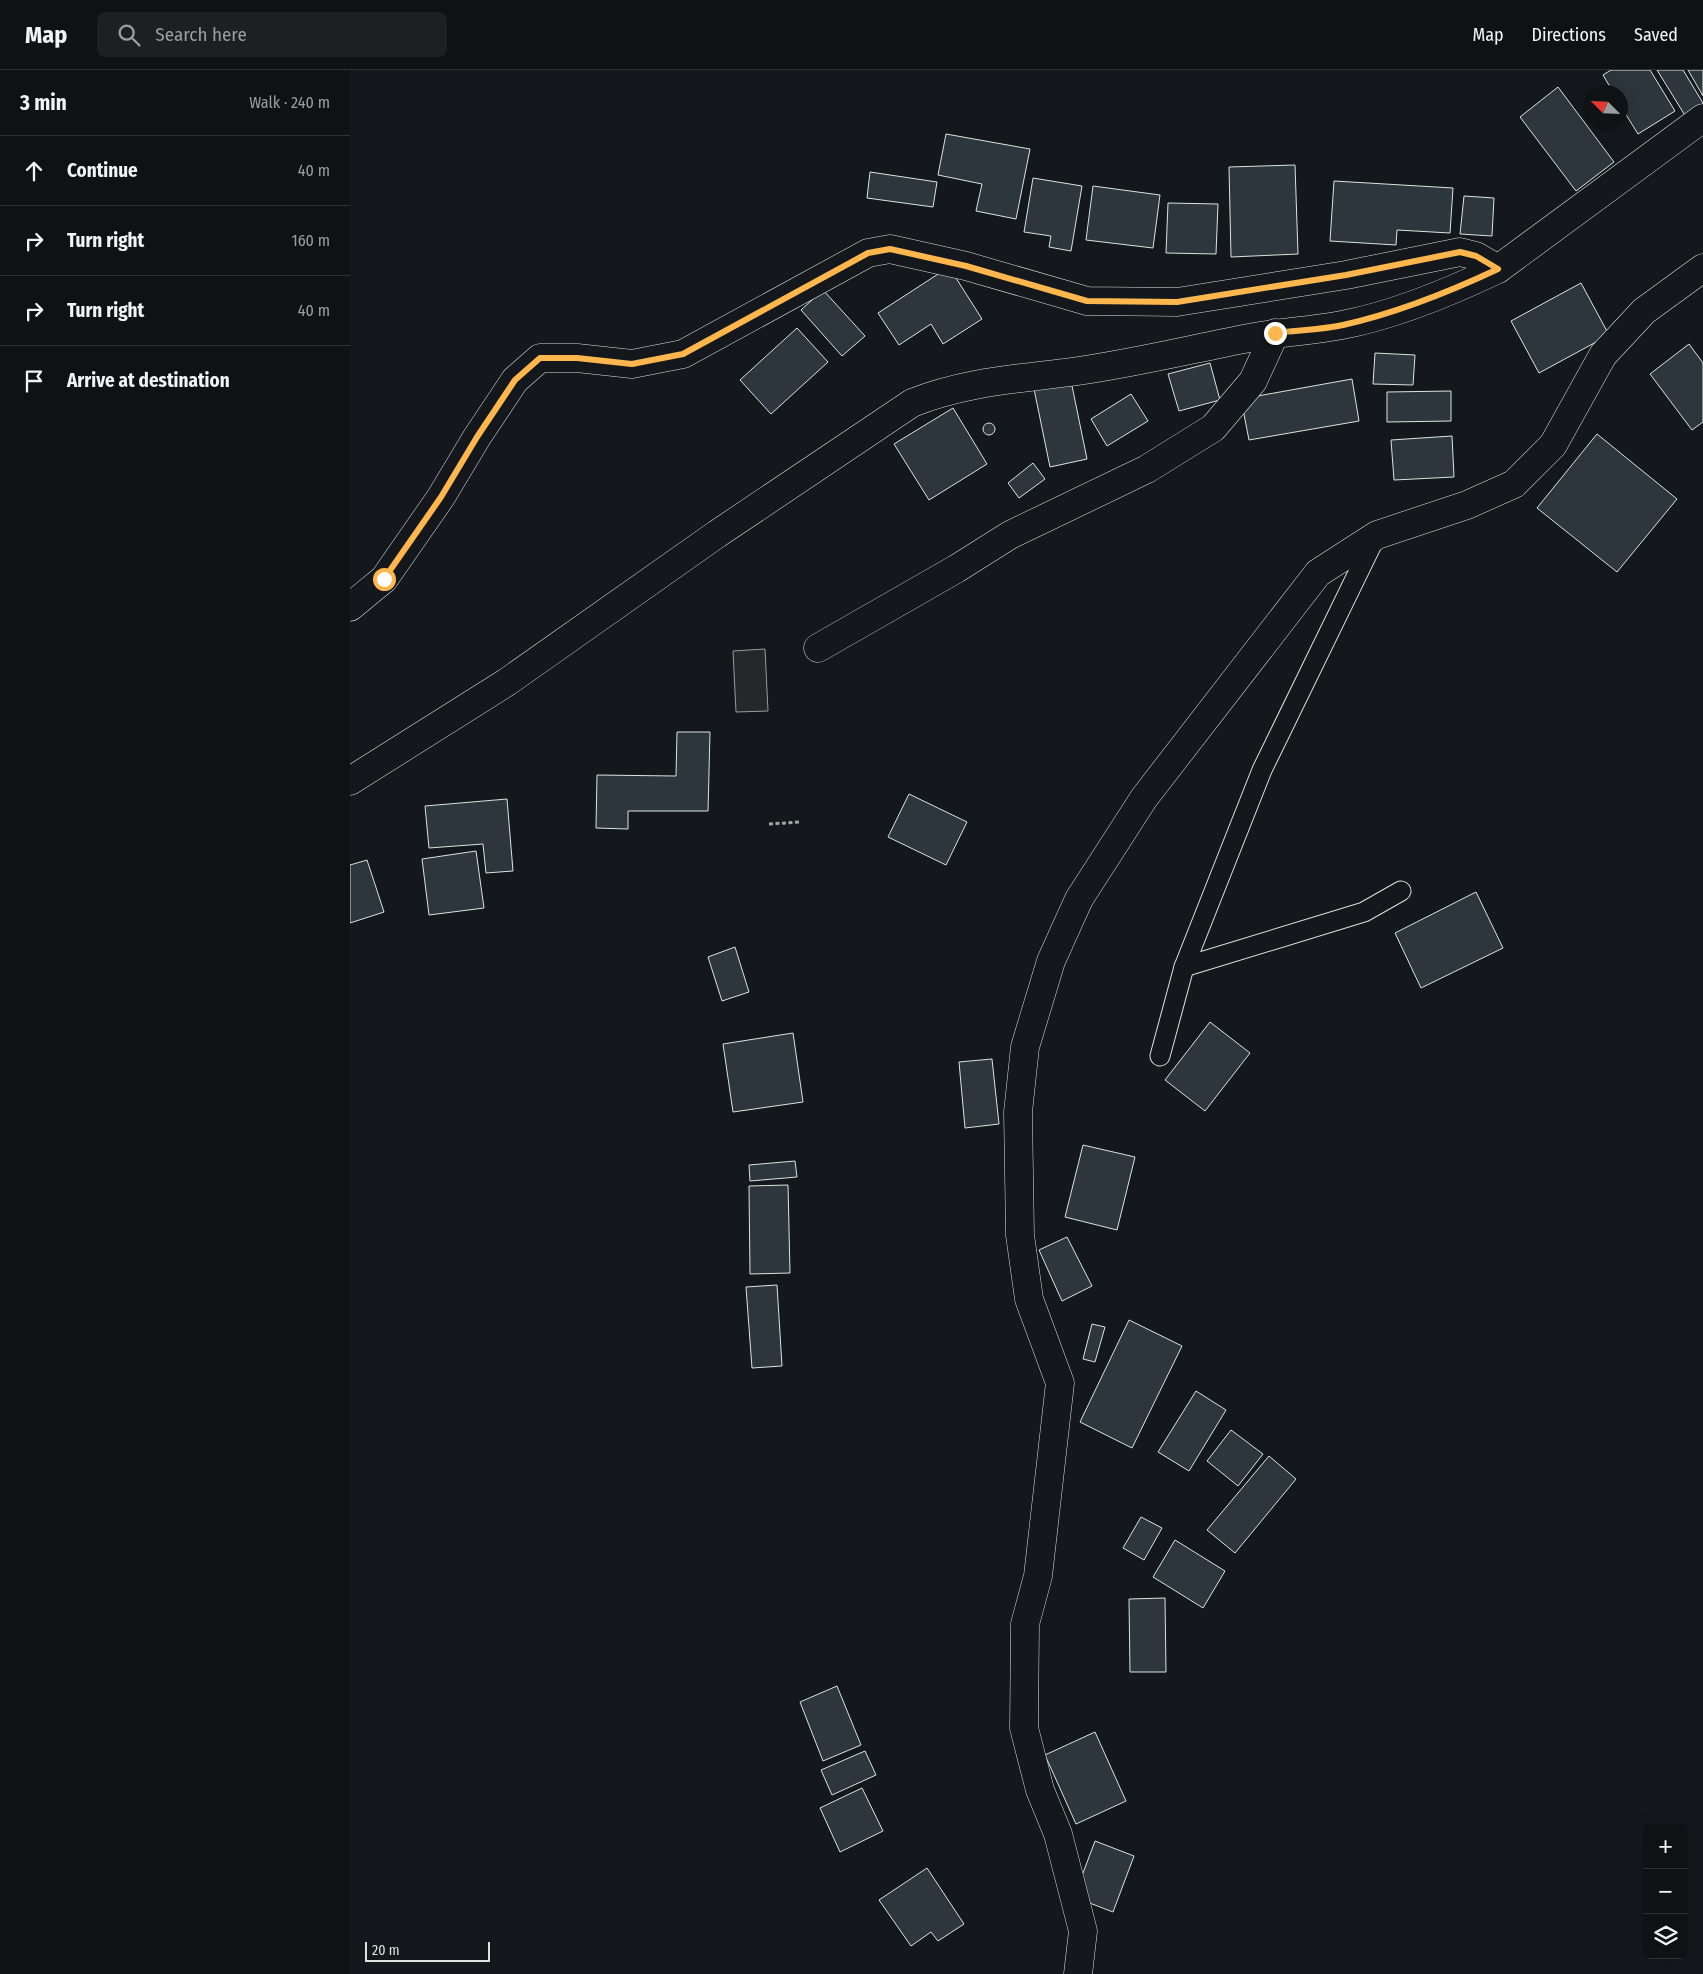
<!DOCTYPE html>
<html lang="en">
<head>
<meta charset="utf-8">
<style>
  body { margin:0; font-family:"Fira Sans Condensed",sans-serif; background:#1d2022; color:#f1f3f6 }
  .controls { position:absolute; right:15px; bottom:15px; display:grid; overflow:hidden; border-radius:8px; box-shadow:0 5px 20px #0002 }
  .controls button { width:45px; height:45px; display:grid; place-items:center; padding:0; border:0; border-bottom:1px solid #2f3234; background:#0f1215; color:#f1f3f6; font:25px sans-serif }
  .compass { position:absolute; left:1233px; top:15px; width:45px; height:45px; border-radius:50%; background:#0f1215; box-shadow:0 5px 20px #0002; rotate:294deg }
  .scale { position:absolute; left:15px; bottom:12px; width:125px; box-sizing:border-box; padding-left:5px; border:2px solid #d8e6dc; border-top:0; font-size:14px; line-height:18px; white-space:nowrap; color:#d8e6dc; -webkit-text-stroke:4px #14181c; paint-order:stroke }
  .stop { position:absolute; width:15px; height:15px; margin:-11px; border:4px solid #ffb74d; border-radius:50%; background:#fff }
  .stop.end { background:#ffb74d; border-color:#fff; box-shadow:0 1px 5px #0008 }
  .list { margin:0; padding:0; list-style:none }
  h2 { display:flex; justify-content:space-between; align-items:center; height:65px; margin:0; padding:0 20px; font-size:21px }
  h2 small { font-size:16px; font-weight:400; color:#9b9ea0 }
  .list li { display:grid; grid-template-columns:32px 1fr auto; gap:15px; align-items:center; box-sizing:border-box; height:70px; padding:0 20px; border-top:1px solid #2f3234 }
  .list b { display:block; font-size:19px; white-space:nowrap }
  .list em { font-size:16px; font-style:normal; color:#9b9ea0 }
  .icon { flex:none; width:28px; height:28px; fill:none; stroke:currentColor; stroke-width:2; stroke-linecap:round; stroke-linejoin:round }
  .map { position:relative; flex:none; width:1353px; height:1904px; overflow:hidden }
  header { display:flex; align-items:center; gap:30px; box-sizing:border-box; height:70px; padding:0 25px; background:#0f1215; border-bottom:1px solid #2f3234 }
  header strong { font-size:24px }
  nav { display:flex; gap:28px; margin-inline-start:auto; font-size:18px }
  .search { width:350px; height:45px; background:#1d2022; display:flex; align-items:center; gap:12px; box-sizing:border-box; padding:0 18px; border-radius:8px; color:#9b9ea0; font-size:19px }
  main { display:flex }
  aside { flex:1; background:#0f1215 }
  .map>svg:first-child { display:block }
  .parking { fill:#24282b; stroke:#939e99 }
  .building { fill:#2c363c; stroke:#d8e6dc }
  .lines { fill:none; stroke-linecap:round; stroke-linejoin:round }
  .service-casing { stroke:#d8e6dc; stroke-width:21 }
  .minor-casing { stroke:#d8e6dc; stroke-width:29 }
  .secondary-casing { stroke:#d8e6dc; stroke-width:29 }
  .path { stroke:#9da8a2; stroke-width:3; stroke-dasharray:4 2.5; stroke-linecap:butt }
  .service { stroke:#14181c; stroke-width:19 }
  .minor { stroke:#14181c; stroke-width:28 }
  .secondary { stroke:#14181c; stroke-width:28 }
  .route { stroke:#ffb74d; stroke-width:6 }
</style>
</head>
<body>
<header>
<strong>Map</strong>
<div class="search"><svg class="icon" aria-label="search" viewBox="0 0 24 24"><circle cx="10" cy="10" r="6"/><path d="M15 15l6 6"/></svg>Search here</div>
<nav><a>Map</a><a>Directions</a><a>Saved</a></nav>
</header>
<main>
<aside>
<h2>3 min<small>Walk · 240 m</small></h2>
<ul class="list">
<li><svg class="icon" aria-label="ahead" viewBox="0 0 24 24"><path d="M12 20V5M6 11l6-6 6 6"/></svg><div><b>Continue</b></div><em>40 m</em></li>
<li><svg class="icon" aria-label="right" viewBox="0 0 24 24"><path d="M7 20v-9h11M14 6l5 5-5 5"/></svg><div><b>Turn right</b></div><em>160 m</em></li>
<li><svg class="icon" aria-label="right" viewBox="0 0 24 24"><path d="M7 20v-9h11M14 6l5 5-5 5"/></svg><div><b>Turn right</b></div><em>40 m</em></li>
<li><svg class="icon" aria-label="arrive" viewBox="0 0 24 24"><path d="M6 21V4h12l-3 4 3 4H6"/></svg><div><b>Arrive at destination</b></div></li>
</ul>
</aside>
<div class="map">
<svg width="1353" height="1904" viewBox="0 0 1353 1904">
  <rect width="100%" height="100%" fill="#14181c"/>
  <!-- parking -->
  <polygon class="parking" points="415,579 418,641 386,642 383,581"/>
  <!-- building -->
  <g class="building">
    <polygon points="1261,0 1300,0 1325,41 1288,64 1270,35 1270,22 1263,22 1253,5"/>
    <polygon points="1307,0 1333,0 1353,33 1353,36 1336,47"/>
    <polygon points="1338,0 1353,0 1353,26"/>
    <polygon points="1208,17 1264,92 1226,121 1170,47"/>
    <polygon points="596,64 680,79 666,149 626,141 632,114 588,105"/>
    <polygon points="945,95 948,184 881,187 879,97"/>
    <polygon points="520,102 587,112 583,137 517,128"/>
    <polygon points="683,108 732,116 721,181 699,177 701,166 674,162"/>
    <polygon points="984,111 1103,118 1100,163 1047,160 1046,175 980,171"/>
    <polygon points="743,116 810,125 803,178 736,170"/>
    <polygon points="1114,126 1144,128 1142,166 1110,164"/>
    <polygon points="818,133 868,134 866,184 816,183"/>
    <polygon points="599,197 632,249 593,274 581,254 549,275 528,243"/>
    <polygon points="1231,213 1259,265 1189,303 1161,251"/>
    <polygon points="473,220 515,266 492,286 451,240"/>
    <polygon points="447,258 478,292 421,344 390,310"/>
    <polygon points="1339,274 1353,293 1353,352 1342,360 1300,304"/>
    <polygon points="1025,283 1065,285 1063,315 1023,314"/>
    <polygon points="860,293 870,330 829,341 818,304"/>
    <polygon points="720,306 737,389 700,397 683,314"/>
    <polygon points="1002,309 1009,351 899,370 891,329"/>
    <polygon points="1101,321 1101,351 1037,352 1037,322"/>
    <polygon points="781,324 798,351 757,376 741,349"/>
    <polygon points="603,338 637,394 579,430 544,374"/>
    <circle cx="639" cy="359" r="6"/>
    <polygon points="1247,364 1327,429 1267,502 1187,438"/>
    <polygon points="1102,366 1104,407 1044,410 1041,370"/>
    <polygon points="683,393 695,409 669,428 658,413"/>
    <polygon points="327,662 360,662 358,741 278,741 278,759 246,758 247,705 326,706"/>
    <polygon points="559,724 617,752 596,795 538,767"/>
    <polygon points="157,729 163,801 136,803 133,774 79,778 75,736"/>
    <polygon points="126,781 134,838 79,845 72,789"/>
    <polygon points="17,790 34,842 0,853 0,795"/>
    <polygon points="1126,822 1153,878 1071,918 1045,863"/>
    <polygon points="385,877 399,922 372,931 358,887"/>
    <polygon points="860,952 900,983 855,1041 815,1010"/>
    <polygon points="443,963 453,1032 383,1042 373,974"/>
    <polygon points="642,989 649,1054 615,1058 609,992"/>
    <polygon points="733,1075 785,1087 767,1160 715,1147"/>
    <polygon points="445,1091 447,1107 400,1111 399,1095"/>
    <polygon points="438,1115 440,1203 400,1204 399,1116"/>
    <polygon points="717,1167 742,1216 712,1231 689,1180"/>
    <polygon points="427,1215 432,1296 402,1298 396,1217"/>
    <polygon points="779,1250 832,1276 782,1378 730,1352"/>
    <polygon points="742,1254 755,1257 745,1292 733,1289"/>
    <polygon points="846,1321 876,1340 839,1401 808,1382"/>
    <polygon points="881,1360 913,1384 888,1416 857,1391"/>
    <polygon points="919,1386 946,1409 885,1483 857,1460"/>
    <polygon points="791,1447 812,1458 794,1490 773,1478"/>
    <polygon points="825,1470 875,1501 853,1538 803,1507"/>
    <polygon points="815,1528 816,1602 780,1602 779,1529"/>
    <polygon points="487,1616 511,1675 473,1691 450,1632"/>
    <polygon points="745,1662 776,1731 726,1754 695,1685"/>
    <polygon points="515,1681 526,1705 482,1725 471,1700"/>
    <polygon points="512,1718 533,1761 490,1782 470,1738"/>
    <polygon points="745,1771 784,1786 763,1842 724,1827"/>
    <polygon points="577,1798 614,1854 588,1871 581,1862 561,1876 529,1830"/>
  </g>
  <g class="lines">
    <!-- service casing -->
    <g class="service-casing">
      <g id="service">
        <polyline points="834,897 1014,842 1051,821"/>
        <polyline points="810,986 834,897 912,700 1026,466"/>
      </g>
    </g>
    <!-- minor casing -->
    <g class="minor-casing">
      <g id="minor">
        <polyline points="0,537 34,509 91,427 127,367 165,310 190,288 227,288 282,294 333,284 518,183 540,179 616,196 737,231 827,232 996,205 1110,182 1126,186 1148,199"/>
        <polyline points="468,578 606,499 660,465 797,399 863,358 903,311 925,263"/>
        <polyline points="728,1904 733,1861 708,1764 690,1720 674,1658 675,1554 688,1506 710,1313 679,1229 670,1165 668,1042 675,977 701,891 729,829 794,728 968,503 1027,465 1117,435 1164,414 1203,375 1253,285 1294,241 1353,198"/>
      </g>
    </g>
    <!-- secondary casing -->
    <g class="secondary-casing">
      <path id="secondary" d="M0,711L157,612L367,464L562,333C617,311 670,309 728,301C785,293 842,279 899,268C930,262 961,261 992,255C1045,245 1100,222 1148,199L1353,48"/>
    </g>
    <!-- path -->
    <polyline class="path" points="419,754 450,752"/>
    <!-- service -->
    <use href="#service" class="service"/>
    <!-- minor -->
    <use href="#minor" class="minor"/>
    <!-- secondary -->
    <use href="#secondary" class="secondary"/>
  </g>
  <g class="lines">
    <!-- route -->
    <path class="route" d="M34,509L91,427L127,367L165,310L190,288H227L282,294L333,284L518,183L540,179L616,196L737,231L827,232L996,205L1110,182L1126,186L1148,199C1099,222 1047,243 993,255C971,260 947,260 925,263"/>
  </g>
</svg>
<div class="controls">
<button>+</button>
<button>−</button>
<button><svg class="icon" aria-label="layers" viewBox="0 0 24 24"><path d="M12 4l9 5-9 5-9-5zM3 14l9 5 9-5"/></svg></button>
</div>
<svg class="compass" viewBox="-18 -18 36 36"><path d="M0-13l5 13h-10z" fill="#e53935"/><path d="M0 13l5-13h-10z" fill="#9b9ea0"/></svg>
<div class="scale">20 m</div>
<div class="stop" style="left:34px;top:509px"></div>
<div class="stop end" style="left:925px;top:263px"></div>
</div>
</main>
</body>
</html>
